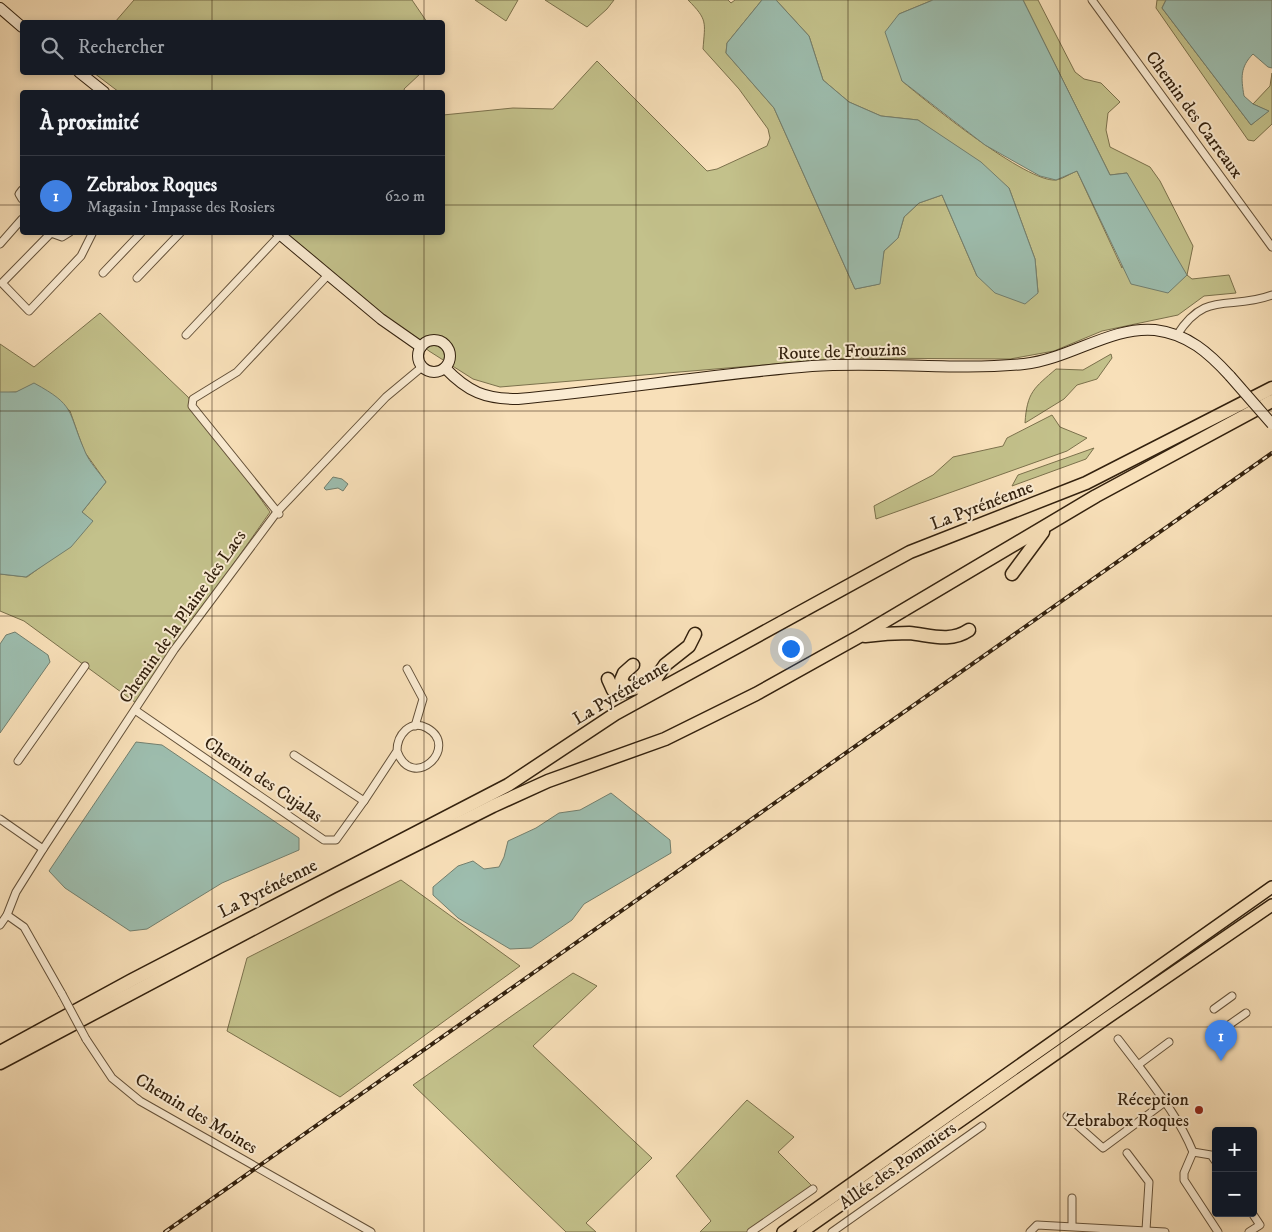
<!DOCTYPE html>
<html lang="fr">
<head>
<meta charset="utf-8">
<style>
  body { margin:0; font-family:"IM FELL DW Pica",serif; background:#242831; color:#f1f3f6 }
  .controls { position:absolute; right:15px; bottom:15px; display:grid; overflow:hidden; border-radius:5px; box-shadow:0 2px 8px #0003 }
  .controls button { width:45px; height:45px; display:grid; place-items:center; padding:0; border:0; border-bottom:1px solid #363941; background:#171b24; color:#f1f3f6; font:25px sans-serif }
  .you { position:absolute; left:790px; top:648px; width:18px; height:18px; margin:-12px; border:4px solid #fff; border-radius:50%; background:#1a73e8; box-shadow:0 0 0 8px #1a73e833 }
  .badge { display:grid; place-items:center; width:32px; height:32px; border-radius:50%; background:#c59692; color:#fff; font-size:16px; font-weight:700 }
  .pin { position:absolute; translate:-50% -41px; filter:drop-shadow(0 1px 2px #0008) }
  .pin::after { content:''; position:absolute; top:26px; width:18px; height:15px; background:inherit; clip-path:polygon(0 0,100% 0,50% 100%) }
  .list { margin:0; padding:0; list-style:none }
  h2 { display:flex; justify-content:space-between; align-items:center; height:65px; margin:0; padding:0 20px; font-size:21px }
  h2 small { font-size:16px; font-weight:400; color:#9ea1a6 }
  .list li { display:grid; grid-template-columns:32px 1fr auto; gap:15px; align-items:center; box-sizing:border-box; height:80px; padding:0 20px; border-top:1px solid #363941 }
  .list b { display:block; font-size:19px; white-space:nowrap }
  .list p { margin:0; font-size:16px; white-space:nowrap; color:#9ea1a6 }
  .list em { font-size:16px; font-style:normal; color:#9ea1a6 }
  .icon { flex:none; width:28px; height:28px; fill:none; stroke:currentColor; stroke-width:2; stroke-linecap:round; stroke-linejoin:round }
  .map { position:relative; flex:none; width:1272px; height:1232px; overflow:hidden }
  .search { position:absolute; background:#171b24; box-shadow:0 2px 8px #0003; left:20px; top:20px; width:425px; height:55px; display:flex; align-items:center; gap:12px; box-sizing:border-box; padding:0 18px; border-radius:5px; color:#9ea1a6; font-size:19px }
  .panel { position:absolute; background:#171b24; box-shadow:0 2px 8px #0003; left:20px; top:90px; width:425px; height:145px; border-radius:5px }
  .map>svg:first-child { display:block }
  .green { fill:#c3c18b; stroke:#7b714c }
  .water { fill:#9dbdae; stroke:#737f6e }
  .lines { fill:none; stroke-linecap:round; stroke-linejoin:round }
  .street-casing { stroke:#645139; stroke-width:9 }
  .secondary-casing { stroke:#33210e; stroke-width:12 }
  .primary-casing { stroke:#33210e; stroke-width:14 }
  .highway-casing { stroke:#33210e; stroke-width:15 }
  .street { stroke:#faebd2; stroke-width:7 }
  .secondary { stroke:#faebd2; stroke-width:10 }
  .primary { stroke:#f8e0b9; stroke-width:11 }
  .highway { stroke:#f8e0b9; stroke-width:12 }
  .rail-casing { stroke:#33210e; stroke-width:4 }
  .rail { stroke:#faebd2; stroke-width:2; stroke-dasharray:5.5; stroke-linecap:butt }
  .street-bridge-casing { stroke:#645139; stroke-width:9; stroke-linecap:butt }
  .secondary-bridge-casing { stroke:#33210e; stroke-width:12; stroke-linecap:butt }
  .street-bridge { stroke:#faebd2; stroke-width:7 }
  .secondary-bridge { stroke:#faebd2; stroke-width:10 }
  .grid { fill:none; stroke:#33210e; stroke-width:1; stroke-opacity:0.55 }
  .poi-dot { fill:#8f2418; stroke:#faebd2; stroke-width:2 }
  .labels { text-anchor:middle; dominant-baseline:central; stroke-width:4; stroke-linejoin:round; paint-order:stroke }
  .street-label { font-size:18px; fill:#33210e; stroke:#faebd2 }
  .poi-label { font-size:18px; fill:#33210e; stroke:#faebd2; text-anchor:end }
</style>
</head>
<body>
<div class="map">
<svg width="1272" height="1232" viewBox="0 0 1272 1232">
  <rect width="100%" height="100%" fill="#f8e0b9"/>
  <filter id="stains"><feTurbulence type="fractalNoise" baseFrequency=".004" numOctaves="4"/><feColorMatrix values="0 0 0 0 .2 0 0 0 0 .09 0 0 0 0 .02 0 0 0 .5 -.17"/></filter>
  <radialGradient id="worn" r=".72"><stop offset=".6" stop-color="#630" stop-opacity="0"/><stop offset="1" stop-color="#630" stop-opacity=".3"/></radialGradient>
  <!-- green -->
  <g class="green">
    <polygon points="134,0 412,0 427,22 115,22"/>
    <polygon points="475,0 518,0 506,21"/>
    <polygon points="545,0 614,0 607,9 587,27"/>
    <path d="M688,0H728L731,3L735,0H762L727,43L726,53L774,108L855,289L879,284L884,251L898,238L904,217L919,203L942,195L977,276L1038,292L1035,259L1009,188L918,120L881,116L849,102L823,80L809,36L776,0H933L899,14L902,81C927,102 1027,183 1056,180C1063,179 1071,173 1077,171L1122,268L1127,173L1110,175L1023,0H1038L1075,72L1084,79L1101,83L1120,102L1108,113L1106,130L1110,147L1150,167L1160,181L1193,246L1187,275L1192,279L1229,275L1236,293L1204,296L1178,315L1102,331L1054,351L1010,359L847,358L500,387L473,379L429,351L281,233L442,232L443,115L513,108L553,109L597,61L707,171L717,169L767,146L770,138L768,129L739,89L703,49C705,22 708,20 688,0Z"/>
    <polygon points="1157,0 1166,0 1162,8 1251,125 1268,111 1253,104 1270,86 1272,73 1272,124 1254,141 1248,140 1156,8"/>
    <polygon points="94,73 421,73 404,89 405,92 119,92"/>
    <polygon points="100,313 188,397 270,512 136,703 24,621 0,611 0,574 27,577 46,563 92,521 82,512 106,482 84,451 70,411 34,384 17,392 0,393 0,344 34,367"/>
    <path d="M1111,354L1112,358L1097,379L1077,385L1064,399L1025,423C1027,392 1034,388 1056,369L1083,370Z"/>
    <polygon points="1052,415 1060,427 1087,438 1067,451 876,519 874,506 933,475 953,457 1003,446 1007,438"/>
    <polygon points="1094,448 1086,459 1012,486 1018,475"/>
    <polygon points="401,880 520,966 340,1097 227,1031 247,958"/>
    <polygon points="573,973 597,986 533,1046 652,1158 586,1223 596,1232 566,1232 413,1085"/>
    <polygon points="747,1100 794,1137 778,1152 815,1189 753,1232 700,1232 711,1221 676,1176"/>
  </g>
  <!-- water -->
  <g class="water">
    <polygon points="762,0 776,0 809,36 823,80 849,102 881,116 918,120 981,162 1009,188 1035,259 1038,293 1025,304 995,293 977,276 942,195 919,203 904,217 898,238 884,251 880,284 855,289 774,108 726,53 727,43"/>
    <polygon points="933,0 1023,0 1110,175 1127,173 1187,275 1168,293 1131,284 1077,171 1056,180 1040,176 985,145 902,81 885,32 899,14"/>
    <path d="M1166,0H1272V68L1268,67L1253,54C1240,67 1241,78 1244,96L1253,104L1269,111L1251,125L1162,8Z"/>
    <path d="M34,383C76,406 67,410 84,449C88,461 99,472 106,482L82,512L93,521L71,547L26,577L0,574V392H16Z"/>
    <polygon points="333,477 342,479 348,484 343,491 338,488 326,490 324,488"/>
    <polygon points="15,632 48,655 50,662 0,733 0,644 6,635"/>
    <polygon points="136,742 162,745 299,838 299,850 222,883 147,929 130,931 65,888 49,871"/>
    <polygon points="611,793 670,840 671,853 584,904 572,920 531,948 510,949 458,918 433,895 433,887 458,866 473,861 484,869 499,867 504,857 508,841 536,828 559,813 580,810"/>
  </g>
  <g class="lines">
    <!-- street casing -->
    <g class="street-casing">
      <g id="street">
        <polyline points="1092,0 1272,247"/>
        <polyline points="22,190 19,194 22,199"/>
        <polyline points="70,232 62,237 51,233 2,283 29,311 81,256 93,232"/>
        <polyline points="0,244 22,219"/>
        <polyline points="103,273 142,232"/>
        <polyline points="137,278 181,232"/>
        <polyline points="186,335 280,235"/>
        <path d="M1177,335C1206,289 1230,311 1272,295"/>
        <polyline points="279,514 192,406 193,399 237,372 328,275"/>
        <polyline points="407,669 423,699 415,726"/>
        <path d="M135,710L324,840H336L364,801L397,751C397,735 410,719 427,728C461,747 412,793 397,751"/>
        <polyline points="294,755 364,801"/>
        <polyline points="18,761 85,666"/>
        <polyline points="0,819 43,849"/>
        <polyline points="7,915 24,927 62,994"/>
        <polyline points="0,925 7,915 16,892 43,849 174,650 277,512 386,397 422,367"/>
        <polyline points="1214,1009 1232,996"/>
        <polyline points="1226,1027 1246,1013"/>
        <polyline points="86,1039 112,1078 140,1101 371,1232"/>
        <polyline points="1118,1039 1138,1065"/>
        <path d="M1169,1042L1138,1065C1159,1093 1180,1120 1193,1152L1184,1173V1180L1218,1232"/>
        <polyline points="1067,1116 1103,1148 1165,1102"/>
        <polyline points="1193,1152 1211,1155 1216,1162"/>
        <polyline points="1127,1153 1149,1182 1146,1230"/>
        <polyline points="1072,1226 1072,1198"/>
        <polyline points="751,1232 813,1189"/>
        <polyline points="832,1232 982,1126"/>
        <polyline points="1030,1232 1037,1225 1165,1232"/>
        <polyline points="1249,1232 1260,1225 1252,1213"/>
      </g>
    </g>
    <!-- secondary casing -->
    <g class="secondary-casing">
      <g id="secondary">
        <polyline points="0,8 22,27"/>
        <polyline points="79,72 104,92"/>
        <polyline points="277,232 381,319 421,347"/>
        <circle cx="434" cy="356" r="16"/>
        <path d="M445,368C468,392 485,399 518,399C616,390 714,374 812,366C882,361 954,371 1024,364C1070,359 1111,326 1155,330C1188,334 1209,353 1230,376"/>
      </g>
    </g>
    <!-- primary casing -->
    <g class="primary-casing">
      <g id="primary">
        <polyline points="783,1232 1272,887"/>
        <polyline points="802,1232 1107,1018 1272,905"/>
      </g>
    </g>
    <!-- highway casing -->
    <g class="highway-casing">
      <g id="highway">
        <polyline points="1012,574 1043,532"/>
        <path d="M865,636C880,634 894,633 909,633C930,635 950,643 969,630"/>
        <polyline points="633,665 624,673 621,680 626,688 637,686"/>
        <polyline points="608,679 613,690 619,693 656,682"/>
        <polyline points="643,697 665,665 689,646 695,634"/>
        <polyline points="0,1052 132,980 508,785 615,714 877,570 910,552 1086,483 1272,388"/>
        <polyline points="0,1063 332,887 493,806 548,781 665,739 756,694 860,636 1096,496 1272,401"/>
      </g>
    </g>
    <!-- street -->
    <use href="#street" class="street"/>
    <!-- secondary -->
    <use href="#secondary" class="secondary"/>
    <!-- primary -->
    <use href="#primary" class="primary"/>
    <!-- highway -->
    <use href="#highway" class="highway"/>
    <!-- rail casing -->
    <g class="rail-casing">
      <polyline id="rail" points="165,1232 1272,453"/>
    </g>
    <!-- rail -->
    <use href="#rail" class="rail"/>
    <!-- street-bridge casing -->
    <g class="street-bridge-casing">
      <polyline id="street-bridge" points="62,994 86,1039"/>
    </g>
    <!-- secondary-bridge casing -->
    <g class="secondary-bridge-casing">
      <polyline id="secondary-bridge" points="1230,376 1272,424"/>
    </g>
    <!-- street-bridge -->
    <use href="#street-bridge" class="street-bridge"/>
    <!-- secondary-bridge -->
    <use href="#secondary-bridge" class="secondary-bridge"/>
  </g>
  <!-- grid -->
  <path class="grid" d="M212,0V22M424,0V22M636,0V1232M848,0V1232M1060,0V1232M212,72V92M424,72V92M0,205H22M442,205H1272M212,232V1232M424,232V1232M0,411H1272M0,616H1272M0,821H1272M0,1027H1272"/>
  <!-- markers -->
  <circle class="poi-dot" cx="1199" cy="1110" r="5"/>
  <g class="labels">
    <!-- street labels -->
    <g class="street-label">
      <text transform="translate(1194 115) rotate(54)">Chemin des Carreaux</text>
      <text transform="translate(842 352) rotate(-2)">Route de Frouzins</text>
      <text transform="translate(982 506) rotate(-21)">La Pyrénéenne</text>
      <text transform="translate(183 617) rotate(-55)">Chemin de la Plaine des Lacs</text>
      <text transform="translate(621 693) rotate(-31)">La Pyrénéenne</text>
      <text transform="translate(263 780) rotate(34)">Chemin des Cujalas</text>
      <text transform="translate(268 889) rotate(-27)">La Pyrénéenne</text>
      <text transform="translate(196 1114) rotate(31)">Chemin des Moines</text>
      <text transform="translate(898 1166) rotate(-35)">Allée des Pommiers</text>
    </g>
    <!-- poi labels -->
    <g class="poi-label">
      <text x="1189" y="1100">Réception<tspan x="1189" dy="21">Zebrabox Roques</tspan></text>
    </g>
  </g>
  <rect width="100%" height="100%" filter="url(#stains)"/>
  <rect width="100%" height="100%" fill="url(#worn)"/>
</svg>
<div class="controls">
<button>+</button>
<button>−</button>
</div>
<div class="you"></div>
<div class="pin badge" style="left:1221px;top:1061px;background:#3f7fe0">1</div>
<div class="search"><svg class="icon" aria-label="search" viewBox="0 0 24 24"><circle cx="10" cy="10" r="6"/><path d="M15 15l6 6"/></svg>Rechercher</div>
<section class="panel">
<h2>À proximité<small></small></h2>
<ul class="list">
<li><span class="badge" style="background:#3f7fe0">1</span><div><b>Zebrabox Roques</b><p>Magasin · Impasse des Rosiers</p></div><em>620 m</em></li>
</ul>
</section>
</div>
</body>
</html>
